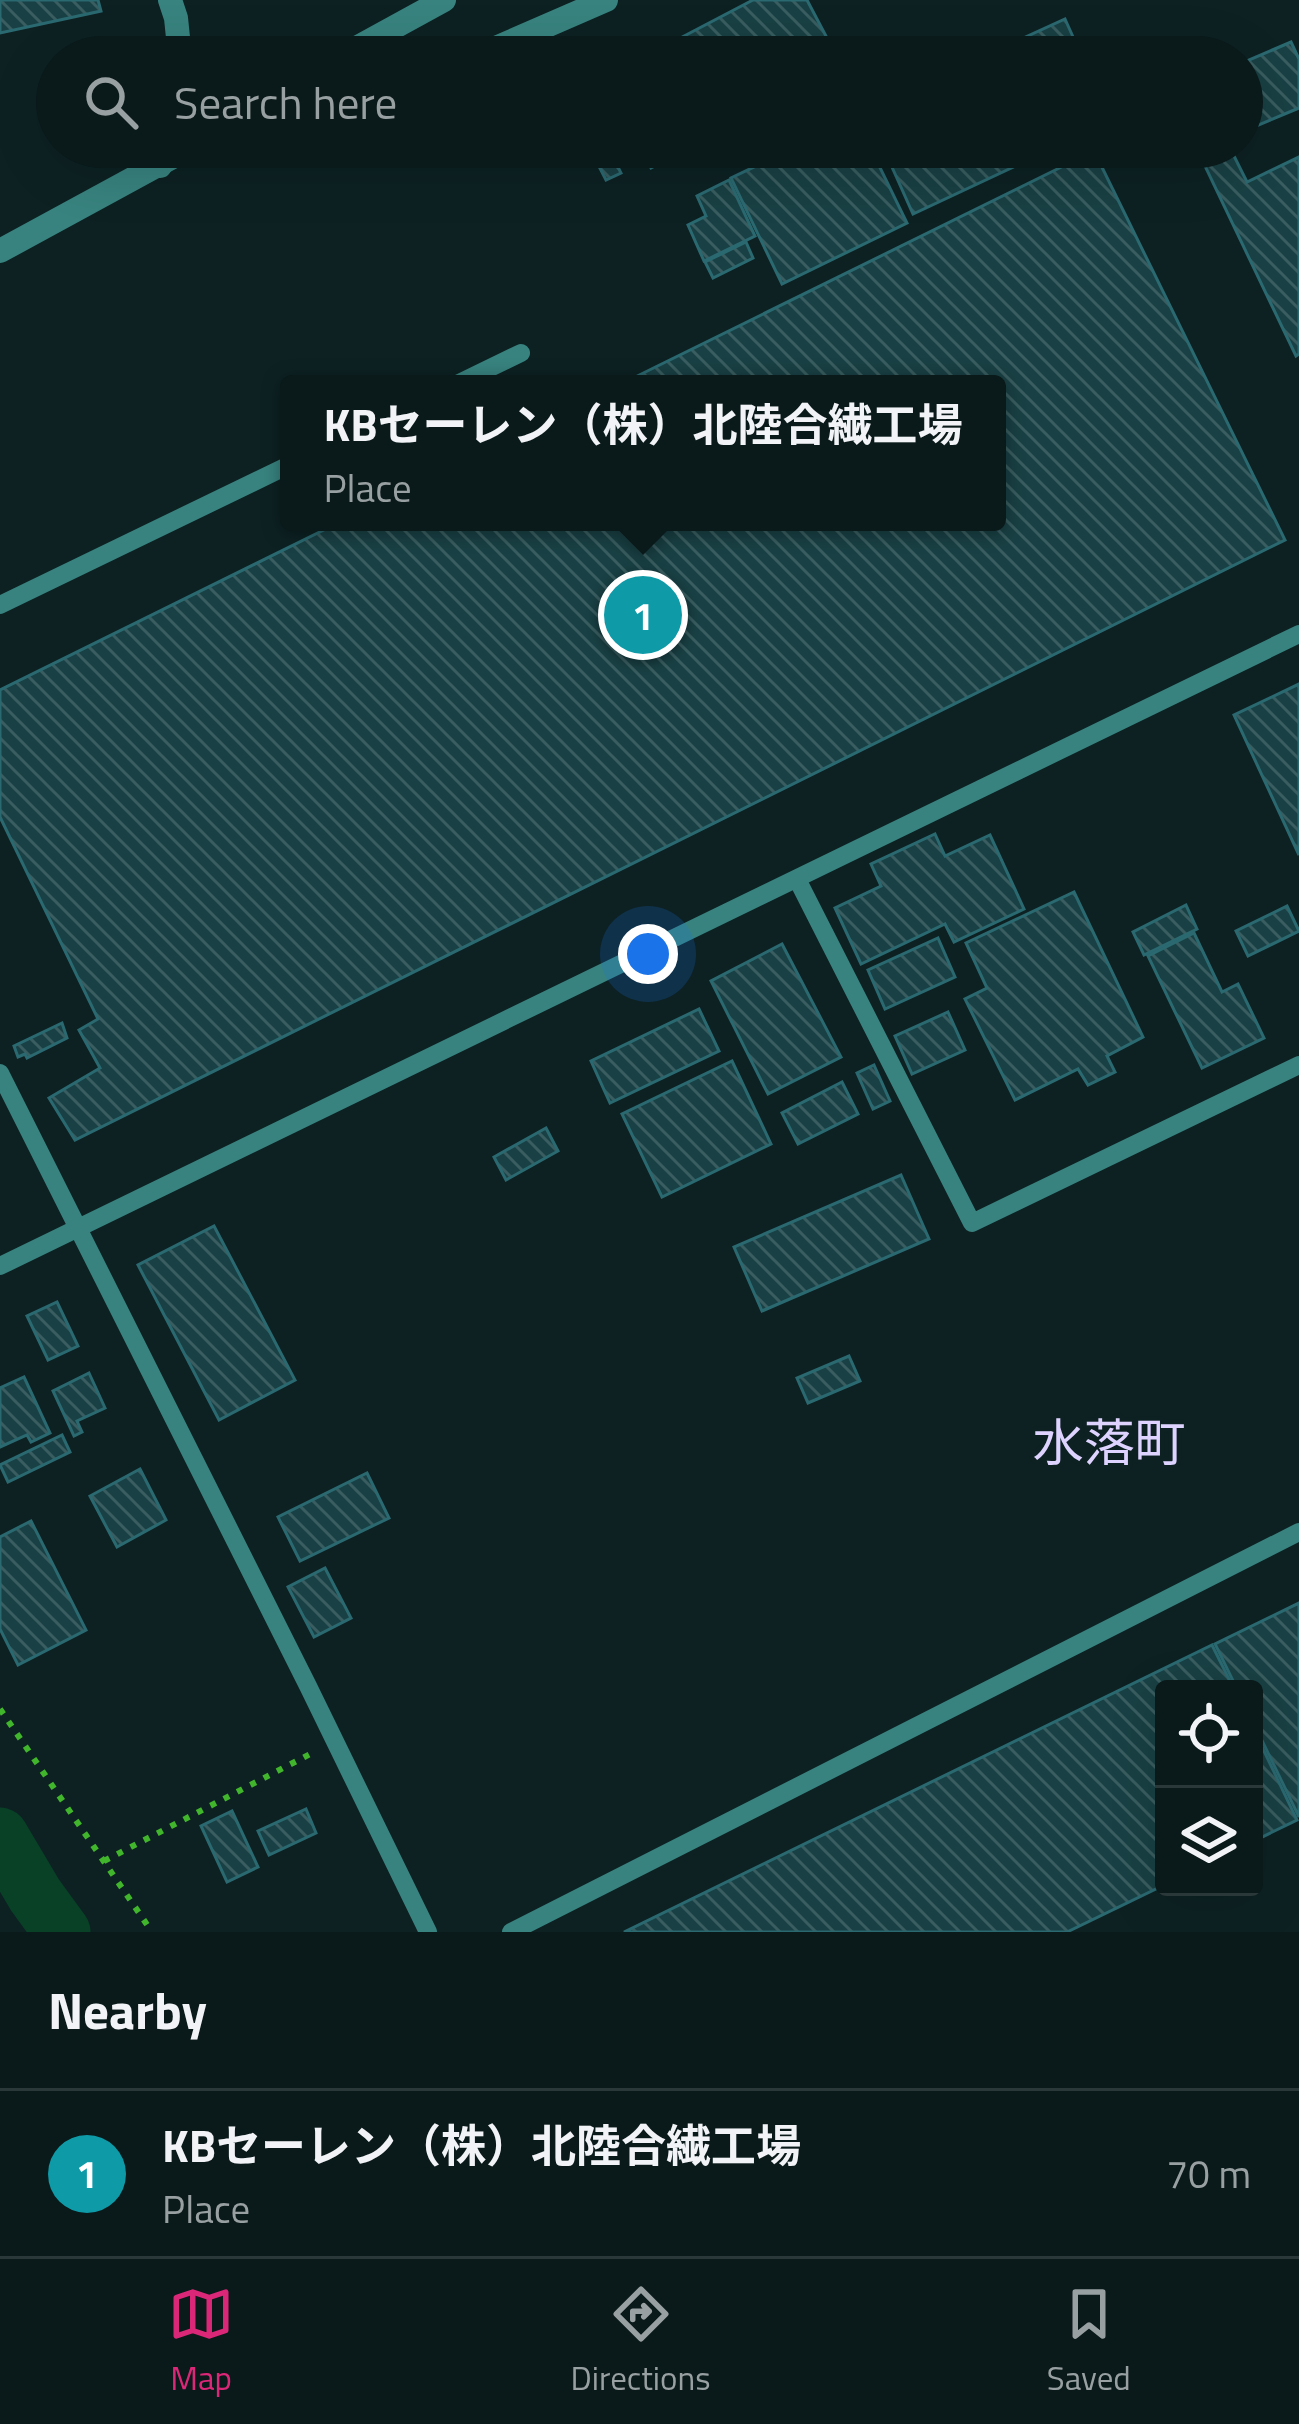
<!DOCTYPE html>
<html lang="en">
<head>
<meta charset="utf-8">
<style>
  body { margin:0; font-family:"Titillium Web","Noto Sans JP",sans-serif; background:#132223; color:#f1f3f6 }
  .controls { position:absolute; right:36px; bottom:36px; display:grid; overflow:hidden; border-radius:12px; box-shadow:0 12px 48px #0002 }
  .controls button { width:108px; height:108px; display:grid; place-items:center; padding:0; border:0; border-bottom:3px solid #2a3839; background:#0a191a; color:#f1f3f6; font:60px sans-serif }
  .you { position:absolute; left:648px; top:954px; width:42px; height:42px; margin:-30px; border:9px solid #fff; border-radius:50%; background:#1a73e8; box-shadow:0 0 0 18px #1a73e833 }
  .badge { display:grid; place-items:center; width:78px; height:78px; border-radius:50%; background:#db2777; color:#fff; font-size:39px; font-weight:700 }
  .pin { position:absolute; translate:-50% -50%; border:6px solid #fff; box-shadow:0 3px 12px #0006 }
  .popup { position:absolute; left:280px; top:375px; width:726px; height:156px; box-sizing:border-box; display:grid; place-content:center; border-radius:12px; background:#0a191a; filter:drop-shadow(0 3px 9px #0005); font-size:39px; white-space:nowrap; color:#99a0a2 }
  .popup b { font-size:45px; color:#f1f3f6 }
  .popup::after { content:''; position:absolute; left:50%; top:100%; margin-left:-24px; border:24px solid transparent; border-top-color:#0a191a }
  .list { margin:0; padding:0; list-style:none }
  h2 { display:flex; justify-content:space-between; align-items:center; height:156px; margin:0; padding:0 48px; font-size:51px }
  h2 small { font-size:39px; font-weight:400; color:#99a0a2 }
  .list li { display:grid; grid-template-columns:78px 1fr auto; gap:36px; align-items:center; box-sizing:border-box; height:168px; padding:0 48px; border-top:3px solid #2a3839 }
  .list b { display:block; font-size:45px; white-space:nowrap }
  .list p { margin:0; font-size:39px; white-space:nowrap; color:#99a0a2 }
  .list em { font-size:39px; font-style:normal; color:#99a0a2 }
  .icon { flex:none; width:66px; height:66px; fill:none; stroke:currentColor; stroke-width:2; stroke-linecap:round; stroke-linejoin:round }
  .map { position:relative; flex:none; width:1299px; height:1932px; overflow:hidden }
  .search { position:absolute; background:#0a191a; box-shadow:0 12px 48px #0002; left:36px; right:36px; top:36px; height:132px; display:flex; align-items:center; gap:30px; box-sizing:border-box; padding:0 42px; border-radius:66px; color:#99a0a2; font-size:45px }
  .sheet { height:324px; background:#0a191a }
  nav { display:flex; justify-content:space-around; align-items:center; box-sizing:border-box; height:168px; border-top:3px solid #2a3839; background:#0a191a; font-size:33px; color:#99a0a2 }
  nav a { display:grid; justify-items:center; gap:6px }
  nav .on { color:#db2777 }
  .map>svg:first-child { display:block }
  .lines { fill:none; stroke-linecap:round; stroke-linejoin:round }
  .river { stroke:#094127; stroke-width:57 }
  .building { fill:url(#building-back-hatch); stroke:#2b6971; stroke-width:3 }
  .path { stroke:#41b62c; stroke-width:6; stroke-dasharray:6 9; stroke-linecap:butt }
  .service { stroke:#38837f; stroke-width:18 }
  .minor { stroke:#38837f; stroke-width:24 }
  .tertiary { stroke:#38837f; stroke-width:24 }
  .labels { text-anchor:middle; dominant-baseline:central; stroke-width:9; stroke-linejoin:round; paint-order:stroke }
  .quarter-label { font-size:51px; fill:#ded2ff; stroke:#0d2123 }
</style>
</head>
<body>
<div class="map">
<svg width="1299" height="1932" viewBox="0 0 1299 1932">
  <defs>
    <pattern id="building-back-hatch" width="6" height="6" patternUnits="userSpaceOnUse" patternTransform="scale(3)"><rect width="6" height="6" fill="#194044"/><path d="M-1 5l2 2M0 0l6 6M5-1l2 2" fill="none" stroke="#395d60"/></pattern>
  </defs>
  <rect width="100%" height="100%" fill="#0d2123"/>
  <g class="lines">
    <!-- river -->
    <polyline class="river" points="0,1836 35,1895 62,1932"/>
  </g>
  <!-- building -->
  <g class="building">
    <polygon points="0,0 98,0 101,11 0,33"/>
    <polygon points="753,0 807,0 837,57 644,57"/>
    <polygon points="1065,19 1082,57 982,57"/>
    <polygon points="1291,42 1299,59 1299,108 1242,132 1242,63"/>
    <polygon points="589,147 608,147 621,173 606,180"/>
    <polygon points="640,147 691,147 651,168"/>
    <polygon points="796,147 870,147 907,223 782,284 731,178"/>
    <polygon points="883,147 1056,147 913,214"/>
    <polygon points="1231,150 1247,182 1299,157 1299,354 1296,356 1204,164"/>
    <polygon points="1094,151 1285,540 75,1140 49,1098 100,1068 79,1030 98,1019 0,817 0,690 340,522 997,522 997,384 621,384"/>
    <polygon points="729,180 755,236 704,261 688,225 706,216 697,196"/>
    <polygon points="746,242 753,258 713,278 705,262"/>
    <polygon points="1299,684 1299,855 1234,715"/>
    <polygon points="935,834 945,856 990,835 1024,909 954,942 945,924 861,964 835,908 881,886 871,864"/>
    <polygon points="1074,892 1143,1037 1107,1056 1115,1072 1088,1085 1078,1069 1015,1100 965,999 987,988 966,943"/>
    <polygon points="1186,905 1197,929 1144,955 1133,932"/>
    <polygon points="1287,906 1299,931 1248,956 1236,931"/>
    <polygon points="1194,933 1222,992 1238,984 1264,1038 1202,1068 1148,956"/>
    <polygon points="938,938 955,977 885,1009 868,970"/>
    <polygon points="782,944 841,1057 768,1094 711,981"/>
    <polygon points="699,1009 719,1051 610,1103 591,1061"/>
    <polygon points="948,1012 965,1050 912,1074 895,1036"/>
    <polygon points="62,1023 67,1038 27,1058 25,1054 18,1057 14,1046"/>
    <polygon points="732,1061 771,1144 662,1197 622,1114"/>
    <polygon points="874,1065 890,1101 873,1109 857,1073"/>
    <polygon points="842,1082 858,1114 798,1144 782,1113"/>
    <polygon points="546,1128 558,1151 506,1180 494,1157"/>
    <polygon points="901,1175 929,1239 762,1311 734,1247"/>
    <polygon points="214,1226 295,1380 219,1420 138,1265"/>
    <polygon points="57,1302 78,1346 48,1360 27,1316"/>
    <polygon points="849,1356 860,1381 808,1403 797,1378"/>
    <polygon points="89,1373 105,1408 77,1421 82,1432 74,1436 53,1391"/>
    <polygon points="24,1377 50,1433 31,1442 27,1435 0,1447 0,1388"/>
    <polygon points="62,1435 70,1452 8,1482 0,1465"/>
    <polygon points="140,1469 166,1520 117,1547 90,1496"/>
    <polygon points="367,1473 389,1518 300,1561 278,1517"/>
    <polygon points="31,1521 86,1630 18,1665 0,1629 0,1537"/>
    <polygon points="325,1568 351,1618 314,1637 288,1587"/>
    <polygon points="1299,1603 1299,1817 1254,1724 1254,1689 1237,1689 1215,1644"/>
    <polygon points="1212,1645 1234,1689 1164,1689 1164,1885 1067,1932 624,1932"/>
    <polygon points="1254,1730 1297,1820 1254,1841"/>
    <polygon points="306,1809 316,1833 269,1855 258,1831"/>
    <polygon points="232,1811 258,1867 227,1882 201,1826"/>
  </g>
  <g class="lines">
    <!-- path -->
    <g class="path">
      <polyline points="0,1709 152,1932"/>
      <polyline points="104,1861 314,1752"/>
    </g>
    <!-- service -->
    <g class="service">
      <polyline points="457,384 521,353"/>
      <polyline points="0,605 289,465"/>
      <polyline points="797,879 972,1223 1299,1065"/>
      <polyline points="0,1073 308,1686 428,1932"/>
      <polyline points="0,1266 1299,634"/>
      <polyline points="511,1932 1299,1532"/>
    </g>
    <!-- minor -->
    <g class="minor">
      <polyline points="340,57 444,0"/>
      <polyline points="475,57 606,0"/>
      <polyline points="0,251 191,147"/>
    </g>
    <!-- tertiary -->
    <g class="tertiary">
      <polyline points="170,0 176,18 180,57"/>
      <polyline points="160,166 169,147"/>
    </g>
  </g>
  <g class="labels">
    <!-- quarter labels -->
    <g class="quarter-label">
      <text x="1109" y="1442">水落町</text>
    </g>
  </g>
</svg>
<div class="controls">
<button><svg class="icon" aria-label="locate" viewBox="0 0 24 24"><circle cx="12" cy="12" r="6"/><path d="M12 2v4M12 18v4M2 12h4M18 12h4"/></svg></button>
<button><svg class="icon" aria-label="layers" viewBox="0 0 24 24"><path d="M12 4l9 5-9 5-9-5zM3 14l9 5 9-5"/></svg></button>
</div>
<div class="you"></div>
<div class="pin badge" style="left:643px;top:615px;background:#0f9aa8">1</div>
<div class="popup"><b>KBセーレン（株）北陸合繊工場</b>Place</div>
<div class="search"><svg class="icon" aria-label="search" viewBox="0 0 24 24"><circle cx="10" cy="10" r="6"/><path d="M15 15l6 6"/></svg>Search here</div>
</div>
<section class="sheet">
<h2>Nearby<small></small></h2>
<ul class="list">
<li><span class="badge" style="background:#0f9aa8">1</span><div><b>KBセーレン（株）北陸合繊工場</b><p>Place</p></div><em>70 m</em></li>
</ul>
</section>
<nav>
<a class="on"><svg class="icon" aria-label="map" viewBox="0 0 24 24"><path d="M3 6l6-2 6 2 6-2v14l-6 2-6-2-6 2zM9 4v14M15 6v14"/></svg>Map</a>
<a><svg class="icon" aria-label="directions" viewBox="0 0 24 24"><path d="M12 3l9 9-9 9-9-9zM9 14v-3h6M13 9l2 2-2 2"/></svg>Directions</a>
<a><svg class="icon" aria-label="saved" viewBox="0 0 24 24"><path d="M7 4h10v16l-5-4-5 4z"/></svg>Saved</a>
</nav>
</body>
</html>
